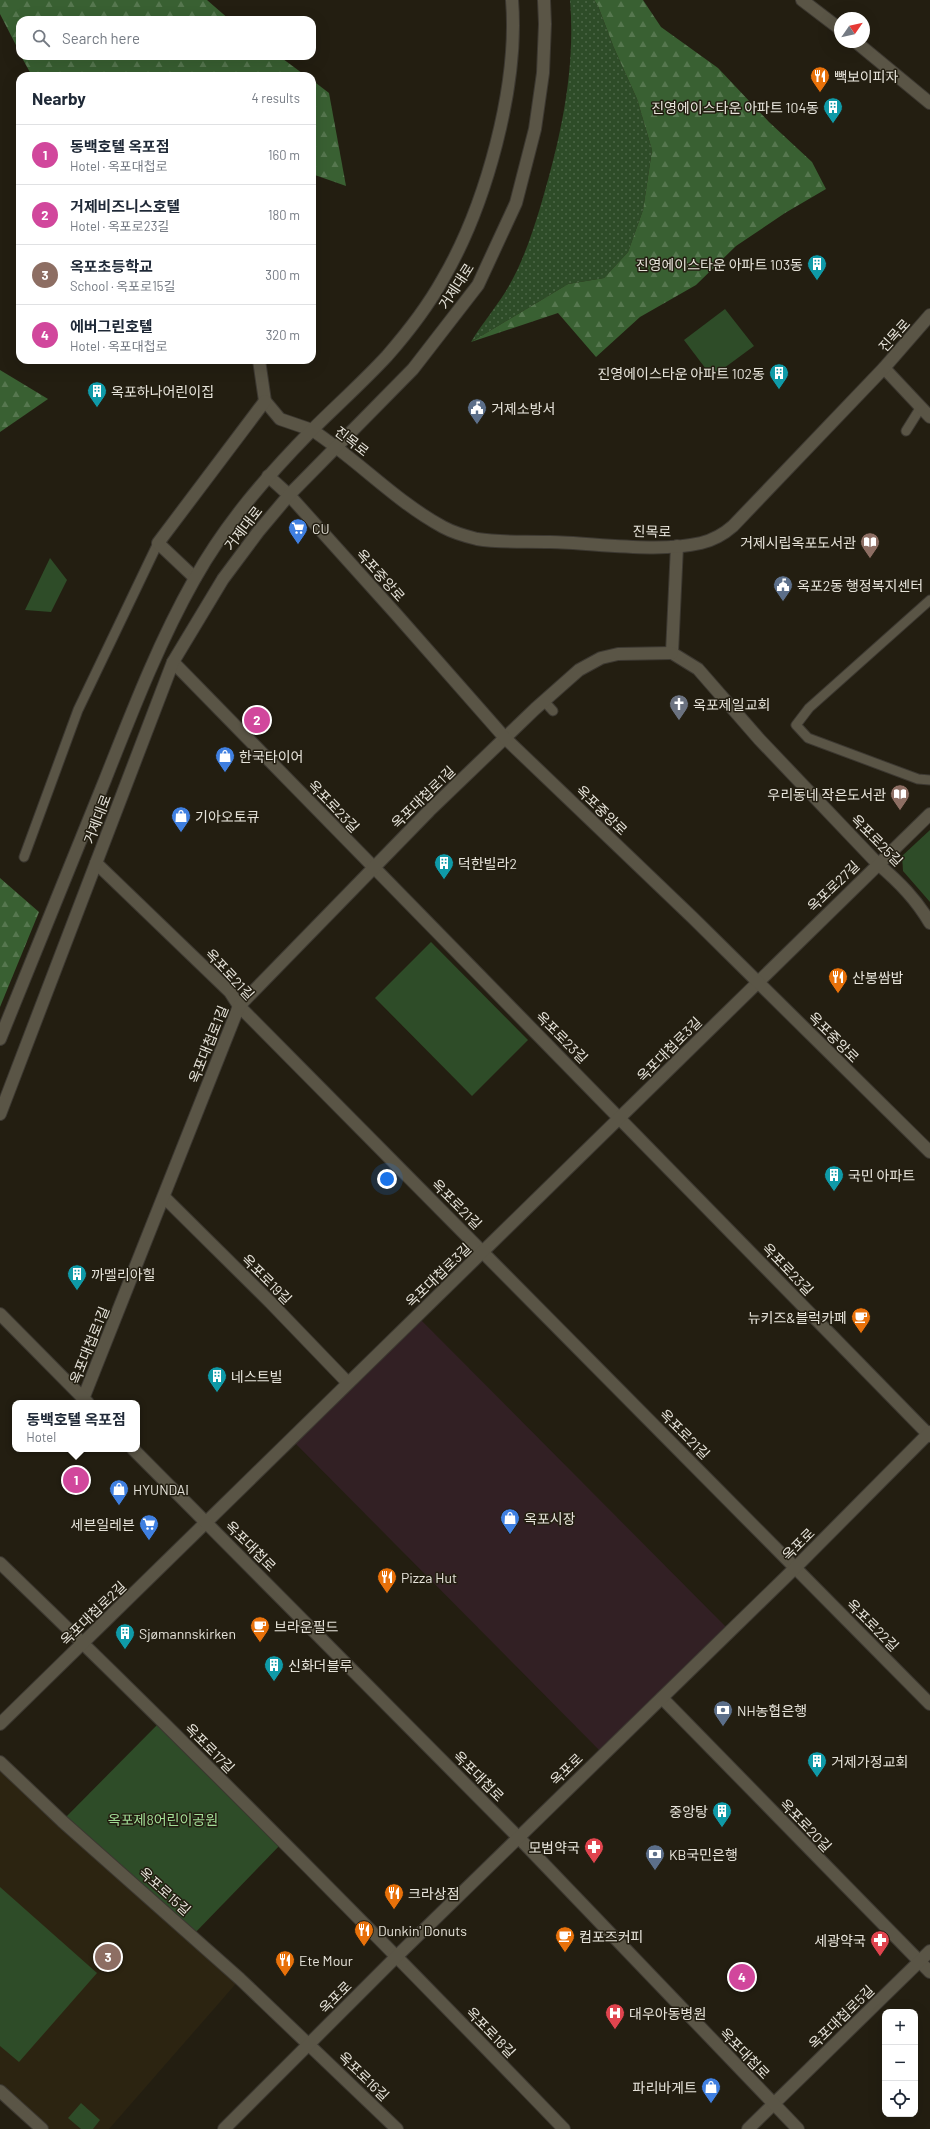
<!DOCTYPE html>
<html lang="en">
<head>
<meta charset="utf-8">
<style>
  body { margin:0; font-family:Barlow,"Noto Sans KR",sans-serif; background:#f6f6f7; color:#1f2937 }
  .controls { position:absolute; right:12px; bottom:12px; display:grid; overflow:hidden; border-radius:8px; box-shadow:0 4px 16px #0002 }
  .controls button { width:36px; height:36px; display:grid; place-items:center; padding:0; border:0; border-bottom:1px solid #e0e1e3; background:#fff; color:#1f2937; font:20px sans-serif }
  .compass { position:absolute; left:834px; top:12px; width:36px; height:36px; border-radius:50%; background:#fff; box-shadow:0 4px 16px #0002; rotate:56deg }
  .you { position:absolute; left:387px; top:1179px; width:14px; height:14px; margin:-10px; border:3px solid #fff; border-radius:50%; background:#1a73e8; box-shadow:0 0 0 6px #1a73e833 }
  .badge { display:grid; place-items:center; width:26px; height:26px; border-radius:50%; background:#2563eb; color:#fff; font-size:13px; font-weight:700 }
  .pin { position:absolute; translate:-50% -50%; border:2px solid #fff; box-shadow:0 1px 4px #0006 }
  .popup { position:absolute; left:12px; top:1400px; width:128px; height:52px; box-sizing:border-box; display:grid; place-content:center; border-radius:8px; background:#fff; filter:drop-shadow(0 1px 3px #0005); font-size:13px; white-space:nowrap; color:#747a83 }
  .popup b { font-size:15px; color:#1f2937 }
  .popup::after { content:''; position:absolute; left:50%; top:100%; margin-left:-8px; border:8px solid transparent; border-top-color:#fff }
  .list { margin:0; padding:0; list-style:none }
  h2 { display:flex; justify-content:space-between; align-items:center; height:52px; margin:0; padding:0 16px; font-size:17px }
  h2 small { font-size:13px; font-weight:400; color:#747a83 }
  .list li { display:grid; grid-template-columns:26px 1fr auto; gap:12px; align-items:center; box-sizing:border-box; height:60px; padding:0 16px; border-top:1px solid #e0e1e3 }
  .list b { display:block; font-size:15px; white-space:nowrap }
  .list p { margin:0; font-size:13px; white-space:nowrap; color:#747a83 }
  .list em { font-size:13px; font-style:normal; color:#747a83 }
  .icon { flex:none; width:22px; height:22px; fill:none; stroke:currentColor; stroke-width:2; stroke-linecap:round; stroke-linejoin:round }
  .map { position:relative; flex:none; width:930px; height:2129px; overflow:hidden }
  .search { position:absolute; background:#fff; box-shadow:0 4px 16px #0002; left:16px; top:16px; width:300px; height:44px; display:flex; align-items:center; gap:10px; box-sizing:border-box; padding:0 14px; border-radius:12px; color:#747a83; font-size:15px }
  .panel { position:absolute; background:#fff; box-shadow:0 4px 16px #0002; left:16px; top:72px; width:300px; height:292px; border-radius:12px }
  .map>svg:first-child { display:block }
  .commercial { fill:#322024 }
  .built { fill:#2c2411 }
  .grass { fill:url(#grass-dots) }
  .forest { fill:url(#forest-firs) }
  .green { fill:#2e4c28 }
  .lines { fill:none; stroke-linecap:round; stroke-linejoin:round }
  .lane-casing { stroke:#3c3831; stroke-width:11 }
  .street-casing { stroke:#3c3831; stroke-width:14 }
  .secondary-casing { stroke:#3c3831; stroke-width:14 }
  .lane { stroke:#5a5546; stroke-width:9 }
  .street { stroke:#5a5546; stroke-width:12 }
  .secondary { stroke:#5a5546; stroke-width:12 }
  .labels { text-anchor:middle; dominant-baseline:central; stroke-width:3; stroke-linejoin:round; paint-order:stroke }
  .poi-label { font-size:14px; fill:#e6e3da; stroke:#231e11; text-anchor:start }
  .street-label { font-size:14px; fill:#e6e3da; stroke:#231e11 }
  .park-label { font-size:14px; fill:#a2dd96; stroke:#231e11 }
</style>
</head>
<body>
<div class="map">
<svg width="930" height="2129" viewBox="0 0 930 2129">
  <defs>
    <pattern id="grass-dots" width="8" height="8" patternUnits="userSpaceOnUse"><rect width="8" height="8" fill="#2e4c28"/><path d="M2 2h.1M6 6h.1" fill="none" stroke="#4c6647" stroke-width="1.8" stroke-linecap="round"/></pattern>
    <pattern id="forest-firs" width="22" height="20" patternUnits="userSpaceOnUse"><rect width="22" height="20" fill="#396032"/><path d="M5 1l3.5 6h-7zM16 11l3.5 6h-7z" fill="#56774f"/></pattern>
  </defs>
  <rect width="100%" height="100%" fill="#231e11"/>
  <!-- commercial -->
  <polygon class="commercial" points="417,1316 730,1631 603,1754 291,1439"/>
  <!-- built -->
  <polygon class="built" points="0,1762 240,1979 109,2129 42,2129 0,2091"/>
  <!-- grass -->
  <path class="grass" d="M570,0H594L598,6L614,48L637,99L652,150L643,210L628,252L604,278L568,284L471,342C483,322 499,304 510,284C523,261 532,234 540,208C560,141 576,71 570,0Z"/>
  <!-- forest -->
  <g class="forest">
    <polygon points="0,0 207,0 230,20 20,20 20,53 0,14"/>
    <polygon points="594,0 643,0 661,27 718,68 769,122 812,162 826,189 785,213 736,246 696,285 640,317 596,357 558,313 471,342 568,284 604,278 628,252 643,210 652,150 637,99 614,48 598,6"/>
    <polygon points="21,56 279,56 306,76 32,76"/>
    <polygon points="312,80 329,93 346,186 312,174"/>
    <polygon points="0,370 48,399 0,432"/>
    <polygon points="0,878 39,912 0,1007"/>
  </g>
  <!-- green -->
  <g class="green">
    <polygon points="725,309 754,346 712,377 684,340"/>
    <polygon points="50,558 67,580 51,612 25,610"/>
    <polygon points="930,830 930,902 903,871 902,856"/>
    <polygon points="431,942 528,1040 472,1096 375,998"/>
    <polygon points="161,1721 283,1842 192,1936 62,1821"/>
    <polygon points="0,1887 97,1973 19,2062 0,2046"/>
    <polygon points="81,2103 100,2120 93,2129 81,2129 68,2118"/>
  </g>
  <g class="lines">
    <!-- lane casing -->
    <g class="lane-casing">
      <g id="lane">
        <polyline points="906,431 921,407"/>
        <polyline points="930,600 809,708 796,725 808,738 918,779 930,780"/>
        <polyline points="544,701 553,711"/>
        <polyline points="24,857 78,710 158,543"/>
      </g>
    </g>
    <!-- street casing -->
    <g class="street-casing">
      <g id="street">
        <polyline points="802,0 840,29"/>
        <polyline points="856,42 930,103"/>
        <polyline points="259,360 265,401 280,419 312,430"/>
        <polyline points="884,368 930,417"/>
        <path d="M677,546L672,653L698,669L759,739L878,864C899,882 916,899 930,923"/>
        <polyline points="195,578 158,543 265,401"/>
        <polyline points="173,662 930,1436"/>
        <polyline points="96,863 230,992 239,1006 930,1704"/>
        <polyline points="164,1197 270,1302 348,1383"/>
        <polyline points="83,1399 239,1006 429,811 535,709 579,670 601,658 618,654 672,653"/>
        <path d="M0,1563C192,1748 379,1937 564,2129"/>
        <polyline points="662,1698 930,1972"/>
        <polyline points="0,1724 930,814"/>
        <polyline points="0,1762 62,1821 240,1979 397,2129"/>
        <polyline points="0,2091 42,2129"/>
        <polyline points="748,2129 930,1951"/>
      </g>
    </g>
    <!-- secondary casing -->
    <g class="secondary-casing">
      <g id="secondary">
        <path d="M312,430C358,460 395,501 443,527C454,533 465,536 477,539C501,543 526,541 550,542C595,543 658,553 701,543C713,540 724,534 733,526L884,368L930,315"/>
        <polyline points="268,476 289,495 396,614 505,738 693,918 930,1152"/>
        <path d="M0,1039C35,953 70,866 105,780C132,712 158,644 194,580C226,523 266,477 311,431C336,406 363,382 387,356C408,332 428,306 443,279C486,205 519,86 512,0"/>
        <polyline points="0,1114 173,662 223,579 258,532 289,495 413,369 478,285 516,203 535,129 543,73 545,24 544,0"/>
        <polyline points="0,1314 88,1403"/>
        <polyline points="133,1449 518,1837 798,2129"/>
        <polyline points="224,2129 397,1956 795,1568 930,1432"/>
      </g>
    </g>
    <!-- lane -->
    <use href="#lane" class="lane"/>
    <!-- street -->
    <use href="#street" class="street"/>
    <!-- secondary -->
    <use href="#secondary" class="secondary"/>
  </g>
  <!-- icons -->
  <defs>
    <g id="restaurant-pin" transform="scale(1)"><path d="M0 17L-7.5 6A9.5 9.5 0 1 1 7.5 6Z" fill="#e8710a" stroke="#231e11"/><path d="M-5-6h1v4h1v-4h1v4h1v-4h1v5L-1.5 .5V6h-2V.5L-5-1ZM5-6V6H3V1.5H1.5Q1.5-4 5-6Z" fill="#fff"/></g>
    <g id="building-pin" transform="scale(1)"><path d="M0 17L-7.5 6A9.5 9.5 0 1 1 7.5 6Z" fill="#0f9aa8" stroke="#231e11"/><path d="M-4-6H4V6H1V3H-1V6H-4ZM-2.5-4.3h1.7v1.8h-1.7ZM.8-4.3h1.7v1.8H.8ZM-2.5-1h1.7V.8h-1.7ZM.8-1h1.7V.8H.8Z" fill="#fff"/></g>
    <g id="civic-pin" transform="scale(1)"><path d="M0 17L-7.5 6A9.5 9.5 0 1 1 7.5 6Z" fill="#5c6f8a" stroke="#231e11"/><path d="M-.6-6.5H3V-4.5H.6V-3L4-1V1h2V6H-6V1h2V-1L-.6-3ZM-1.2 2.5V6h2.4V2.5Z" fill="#fff"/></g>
    <g id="supermarket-pin" transform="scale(1)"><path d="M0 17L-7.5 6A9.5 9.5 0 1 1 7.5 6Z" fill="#3f7fe0" stroke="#231e11"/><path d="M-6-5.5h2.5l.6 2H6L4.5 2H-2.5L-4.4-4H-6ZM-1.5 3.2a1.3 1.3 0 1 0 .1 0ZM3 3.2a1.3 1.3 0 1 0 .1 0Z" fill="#fff"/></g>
    <g id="library-pin" transform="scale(1)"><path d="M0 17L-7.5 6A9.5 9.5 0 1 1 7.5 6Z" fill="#8d6e63" stroke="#231e11"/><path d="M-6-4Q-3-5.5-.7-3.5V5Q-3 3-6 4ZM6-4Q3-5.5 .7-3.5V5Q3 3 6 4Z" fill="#fff"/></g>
    <g id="church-pin" transform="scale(1)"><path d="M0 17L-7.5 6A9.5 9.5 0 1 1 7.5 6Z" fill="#6b7280" stroke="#231e11"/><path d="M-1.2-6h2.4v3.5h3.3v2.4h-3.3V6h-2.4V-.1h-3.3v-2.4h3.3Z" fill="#fff"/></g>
    <g id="shop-pin" transform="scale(1)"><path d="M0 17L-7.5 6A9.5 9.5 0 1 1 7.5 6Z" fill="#3f7fe0" stroke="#231e11"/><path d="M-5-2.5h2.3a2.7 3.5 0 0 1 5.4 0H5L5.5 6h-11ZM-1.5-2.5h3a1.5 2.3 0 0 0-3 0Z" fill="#fff"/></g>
    <g id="cafe-pin" transform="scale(1)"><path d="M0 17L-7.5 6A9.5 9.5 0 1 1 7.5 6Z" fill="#e8710a" stroke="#231e11"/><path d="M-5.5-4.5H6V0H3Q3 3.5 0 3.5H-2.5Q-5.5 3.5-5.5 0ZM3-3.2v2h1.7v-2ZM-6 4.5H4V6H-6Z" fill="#fff"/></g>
    <g id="bank-pin" transform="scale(1)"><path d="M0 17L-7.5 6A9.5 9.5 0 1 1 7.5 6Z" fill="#5c6f8a" stroke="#231e11"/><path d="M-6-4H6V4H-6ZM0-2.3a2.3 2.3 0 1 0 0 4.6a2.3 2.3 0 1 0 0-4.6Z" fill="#fff"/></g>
    <g id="pharmacy-pin" transform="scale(1)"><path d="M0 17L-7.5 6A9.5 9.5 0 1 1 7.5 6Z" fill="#e0444e" stroke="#231e11"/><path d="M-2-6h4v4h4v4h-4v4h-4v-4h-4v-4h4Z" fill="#fff"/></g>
    <g id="hospital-pin" transform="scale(1)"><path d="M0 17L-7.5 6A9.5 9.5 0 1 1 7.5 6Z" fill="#e0444e" stroke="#231e11"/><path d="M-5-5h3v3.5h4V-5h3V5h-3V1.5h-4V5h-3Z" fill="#fff"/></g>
  </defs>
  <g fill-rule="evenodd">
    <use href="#restaurant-pin" x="820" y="76"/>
    <use href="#building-pin" x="833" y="107"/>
    <use href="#building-pin" x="817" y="264"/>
    <use href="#building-pin" x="779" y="373"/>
    <use href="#building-pin" x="97" y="391"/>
    <use href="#civic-pin" x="477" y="408"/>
    <use href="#supermarket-pin" x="298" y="528"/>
    <use href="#library-pin" x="870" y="542"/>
    <use href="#civic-pin" x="783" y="585"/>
    <use href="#church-pin" x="679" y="704"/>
    <use href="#shop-pin" x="225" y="756"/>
    <use href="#library-pin" x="900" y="794"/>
    <use href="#shop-pin" x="181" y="816"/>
    <use href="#building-pin" x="444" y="863"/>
    <use href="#restaurant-pin" x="838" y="977"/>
    <use href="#building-pin" x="834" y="1175"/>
    <use href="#building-pin" x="77" y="1274"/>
    <use href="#cafe-pin" x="861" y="1317"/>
    <use href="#building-pin" x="217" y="1376"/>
    <use href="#shop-pin" x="119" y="1489"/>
    <use href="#shop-pin" x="510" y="1518"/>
    <use href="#supermarket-pin" x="149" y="1524"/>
    <use href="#restaurant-pin" x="387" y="1577"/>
    <use href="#cafe-pin" x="260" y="1626"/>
    <use href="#building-pin" x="125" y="1633"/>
    <use href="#building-pin" x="274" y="1665"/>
    <use href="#bank-pin" x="723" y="1710"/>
    <use href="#building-pin" x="817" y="1761"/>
    <use href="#building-pin" x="722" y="1811"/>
    <use href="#pharmacy-pin" x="594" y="1847"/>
    <use href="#bank-pin" x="655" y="1854"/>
    <use href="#restaurant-pin" x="394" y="1893"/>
    <use href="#restaurant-pin" x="364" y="1930"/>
    <use href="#cafe-pin" x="565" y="1936"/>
    <use href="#pharmacy-pin" x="880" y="1940"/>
    <use href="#restaurant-pin" x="285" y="1960"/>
    <use href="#hospital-pin" x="615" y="2013"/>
    <use href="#shop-pin" x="711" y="2087"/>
  </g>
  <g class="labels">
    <!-- poi labels -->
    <g class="poi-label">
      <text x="834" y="76">빽보이피자</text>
      <text x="819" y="107" text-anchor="end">진영에이스타운 아파트 104동</text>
      <text x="803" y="264" text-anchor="end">진영에이스타운 아파트 103동</text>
      <text x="765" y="373" text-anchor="end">진영에이스타운 아파트 102동</text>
      <text x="111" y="391">옥포하나어린이집</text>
      <text x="491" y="408">거제소방서</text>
      <text x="312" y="528">CU</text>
      <text x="856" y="542" text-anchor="end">거제시립옥포도서관</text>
      <text x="797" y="585">옥포2동 행정복지센터</text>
      <text x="693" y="704">옥포제일교회</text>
      <text x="239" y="756">한국타이어</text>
      <text x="886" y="794" text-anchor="end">우리동네 작은도서관</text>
      <text x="195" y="816">기아오토큐</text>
      <text x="458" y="863">덕한빌라2</text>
      <text x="852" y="977">산봉쌈밥</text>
      <text x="848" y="1175">국민 아파트</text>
      <text x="91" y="1274">까멜리아힐</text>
      <text x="847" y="1317" text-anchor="end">뉴키즈&amp;블럭카페</text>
      <text x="231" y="1376">네스트빌</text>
      <text x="133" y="1489">HYUNDAI</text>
      <text x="524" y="1518">옥포시장</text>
      <text x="135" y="1524" text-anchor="end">세븐일레븐</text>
      <text x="401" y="1577">Pizza Hut</text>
      <text x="274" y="1626">브라운필드</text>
      <text x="139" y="1633">Sjømannskirken</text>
      <text x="288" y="1665">신화더블루</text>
      <text x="737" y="1710">NH농협은행</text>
      <text x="831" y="1761">거제가정교회</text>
      <text x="708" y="1811" text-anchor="end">중앙탕</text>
      <text x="580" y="1847" text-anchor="end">모범약국</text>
      <text x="669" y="1854">KB국민은행</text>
      <text x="408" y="1893">크라상점</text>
      <text x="378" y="1930">Dunkin' Donuts</text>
      <text x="579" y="1936">컴포즈커피</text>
      <text x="866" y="1940" text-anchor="end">세광약국</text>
      <text x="299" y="1960">Ete Mour</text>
      <text x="629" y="2013">대우아동병원</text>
      <text x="697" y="2087" text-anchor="end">파리바게트</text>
    </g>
    <!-- street labels -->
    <g class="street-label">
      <text transform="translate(456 286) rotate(-57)">거제대로</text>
      <text transform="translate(894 335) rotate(-48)">진목로</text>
      <text transform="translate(352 441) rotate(38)">진목로</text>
      <text transform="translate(243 528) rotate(-52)">거제대로</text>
      <text transform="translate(652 531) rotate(1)">진목로</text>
      <text transform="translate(381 575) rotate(48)">옥포중앙로</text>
      <text transform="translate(423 797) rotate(-44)">옥포대첩로1길</text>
      <text transform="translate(334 806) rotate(46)">옥포로23길</text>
      <text transform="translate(602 810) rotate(44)">옥포중앙로</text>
      <text transform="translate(97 819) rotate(-69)">거제대로</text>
      <text transform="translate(877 840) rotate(45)">옥포로25길</text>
      <text transform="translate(833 886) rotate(-44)">옥포로27길</text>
      <text transform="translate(230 974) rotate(47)">옥포로21길</text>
      <text transform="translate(562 1037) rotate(45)">옥포로23길</text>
      <text transform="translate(834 1037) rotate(45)">옥포중앙로</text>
      <text transform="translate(208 1044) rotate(-68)">옥포대첩로1길</text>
      <text transform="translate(669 1049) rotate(-45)">옥포대첩로3길</text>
      <text transform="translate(457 1204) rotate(45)">옥포로21길</text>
      <text transform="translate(788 1269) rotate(46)">옥포로23길</text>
      <text transform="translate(438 1275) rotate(-44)">옥포대첩로3길</text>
      <text transform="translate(267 1279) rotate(45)">옥포로19길</text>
      <text transform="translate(89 1345) rotate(-68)">옥포대첩로1길</text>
      <text transform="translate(685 1434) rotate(45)">옥포로21길</text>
      <text transform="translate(798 1544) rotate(-45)">옥포로</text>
      <text transform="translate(251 1546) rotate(45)">옥포대첩로</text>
      <text transform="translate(93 1613) rotate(-44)">옥포대첩로2길</text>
      <text transform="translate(873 1625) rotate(45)">옥포로22길</text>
      <text transform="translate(210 1748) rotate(45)">옥포로17길</text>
      <text transform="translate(566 1769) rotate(-44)">옥포로</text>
      <text transform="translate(479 1776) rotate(45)">옥포대첩로</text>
      <text transform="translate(806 1825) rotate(46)">옥포로20길</text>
      <text transform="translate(165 1891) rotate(42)">옥포로15길</text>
      <text transform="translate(335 1997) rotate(-45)">옥포로</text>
      <text transform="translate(841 2017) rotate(-44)">옥포대첩로5길</text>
      <text transform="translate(491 2032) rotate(46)">옥포로18길</text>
      <text transform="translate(745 2053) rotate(46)">옥포대첩로</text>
      <text transform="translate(364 2076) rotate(44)">옥포로16길</text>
    </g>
    <!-- park labels -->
    <g class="park-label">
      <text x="163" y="1819">옥포제8어린이공원</text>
    </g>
  </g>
</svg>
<div class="controls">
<button>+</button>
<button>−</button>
<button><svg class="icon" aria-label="locate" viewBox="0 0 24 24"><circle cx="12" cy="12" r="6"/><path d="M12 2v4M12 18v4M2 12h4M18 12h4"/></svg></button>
</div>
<svg class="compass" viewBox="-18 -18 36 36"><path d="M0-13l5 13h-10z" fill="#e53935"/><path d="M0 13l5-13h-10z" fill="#747a83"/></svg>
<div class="you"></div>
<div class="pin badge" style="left:76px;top:1480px;background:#d1479c">1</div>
<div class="popup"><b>동백호텔 옥포점</b>Hotel</div>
<div class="pin badge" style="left:257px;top:720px;background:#d1479c">2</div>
<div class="pin badge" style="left:108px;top:1957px;background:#8d6e63">3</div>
<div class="pin badge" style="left:742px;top:1977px;background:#d1479c">4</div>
<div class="search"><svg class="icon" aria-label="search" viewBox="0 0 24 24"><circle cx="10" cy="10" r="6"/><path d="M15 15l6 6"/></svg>Search here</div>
<section class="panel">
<h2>Nearby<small>4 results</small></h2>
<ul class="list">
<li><span class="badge" style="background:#d1479c">1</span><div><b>동백호텔 옥포점</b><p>Hotel · 옥포대첩로</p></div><em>160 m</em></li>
<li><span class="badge" style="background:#d1479c">2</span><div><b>거제비즈니스호텔</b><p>Hotel · 옥포로23길</p></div><em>180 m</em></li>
<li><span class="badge" style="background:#8d6e63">3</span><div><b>옥포초등학교</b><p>School · 옥포로15길</p></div><em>300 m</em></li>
<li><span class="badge" style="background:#d1479c">4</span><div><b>에버그린호텔</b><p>Hotel · 옥포대첩로</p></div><em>320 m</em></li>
</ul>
</section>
</div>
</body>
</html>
